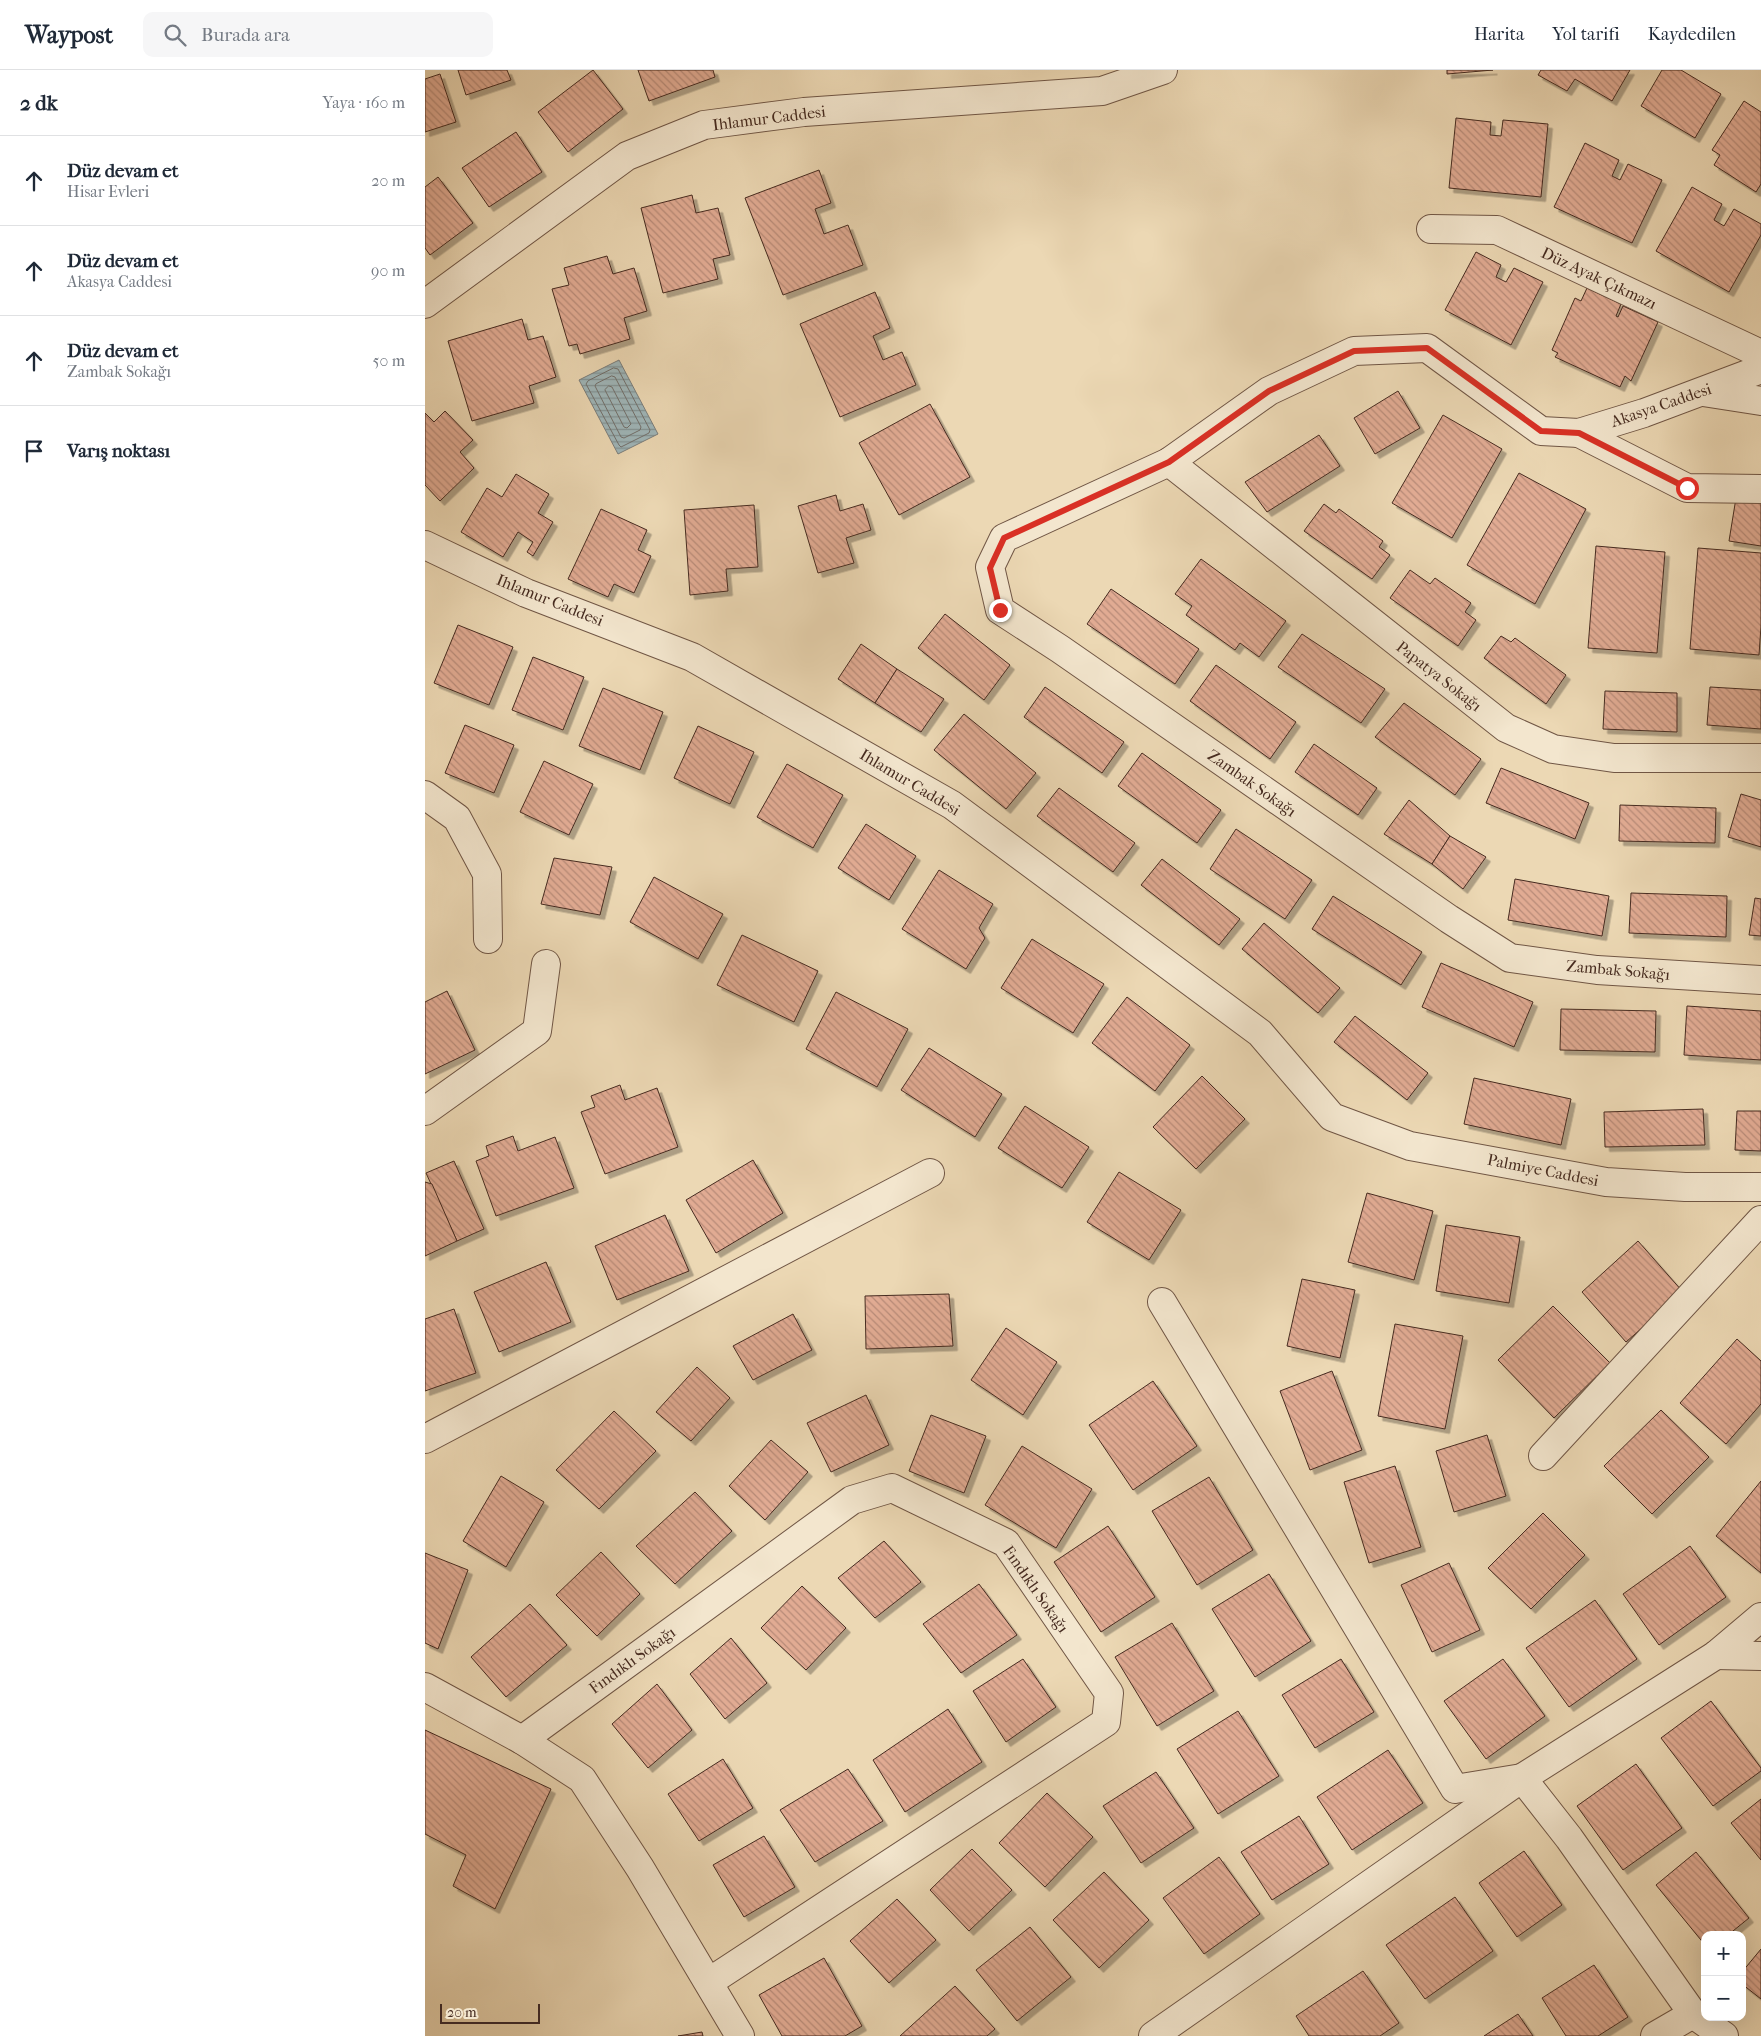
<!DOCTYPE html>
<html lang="tr">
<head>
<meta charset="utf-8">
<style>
  body { margin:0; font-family:"IM FELL French Canon",serif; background:#f6f6f7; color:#1f2937 }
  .controls { position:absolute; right:15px; bottom:15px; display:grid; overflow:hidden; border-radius:10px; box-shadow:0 5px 20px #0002 }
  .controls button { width:45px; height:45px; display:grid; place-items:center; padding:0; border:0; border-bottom:1px solid #e0e1e3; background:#fff; color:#1f2937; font:25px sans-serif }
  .scale { position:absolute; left:15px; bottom:12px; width:100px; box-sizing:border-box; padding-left:5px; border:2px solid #462b20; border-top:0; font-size:14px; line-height:18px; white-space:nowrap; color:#462b20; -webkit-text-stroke:4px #f3e6ce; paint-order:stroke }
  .stop { position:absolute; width:15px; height:15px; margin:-11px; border:4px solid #d93025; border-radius:50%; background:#fff }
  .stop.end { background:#d93025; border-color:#fff; box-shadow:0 1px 5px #0008 }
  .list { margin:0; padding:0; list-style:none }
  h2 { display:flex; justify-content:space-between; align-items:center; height:65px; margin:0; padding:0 20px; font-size:21px }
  h2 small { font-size:16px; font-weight:400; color:#747a83 }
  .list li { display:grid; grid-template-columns:32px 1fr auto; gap:15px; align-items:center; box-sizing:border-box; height:90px; padding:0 20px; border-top:1px solid #e0e1e3 }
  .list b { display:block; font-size:19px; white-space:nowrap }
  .list p { margin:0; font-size:16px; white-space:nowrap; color:#747a83 }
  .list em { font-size:16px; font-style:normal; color:#747a83 }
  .icon { flex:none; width:28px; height:28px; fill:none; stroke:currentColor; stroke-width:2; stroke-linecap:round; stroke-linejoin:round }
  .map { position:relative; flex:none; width:1336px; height:1966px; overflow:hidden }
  header { display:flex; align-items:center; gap:30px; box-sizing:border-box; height:70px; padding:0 25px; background:#fff; border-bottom:1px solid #e0e1e3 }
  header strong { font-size:24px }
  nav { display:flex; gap:28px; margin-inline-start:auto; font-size:18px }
  .search { width:350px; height:45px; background:#f6f6f7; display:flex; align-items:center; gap:12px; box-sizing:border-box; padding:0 18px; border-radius:10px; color:#747a83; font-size:19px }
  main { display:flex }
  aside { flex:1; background:#fff }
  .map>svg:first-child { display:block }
  .water { fill:url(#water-rules); stroke:#7b7e7c }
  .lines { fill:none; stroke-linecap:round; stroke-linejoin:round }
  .shore { stroke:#72706c; stroke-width:1 }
  .building { fill:url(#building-back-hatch); stroke:#462b20; filter:url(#shadow) }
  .minor-casing { stroke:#705645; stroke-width:30 }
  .minor { stroke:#f3e6ce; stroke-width:28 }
  .route { stroke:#d93025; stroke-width:6 }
  .labels { text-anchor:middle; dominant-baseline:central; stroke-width:4.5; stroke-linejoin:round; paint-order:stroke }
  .street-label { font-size:16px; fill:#462b20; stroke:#f3e6ce }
</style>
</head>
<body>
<header>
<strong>Waypost</strong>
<div class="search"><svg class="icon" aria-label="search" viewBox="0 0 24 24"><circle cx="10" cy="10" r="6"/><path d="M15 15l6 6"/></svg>Burada ara</div>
<nav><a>Harita</a><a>Yol tarifi</a><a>Kaydedilen</a></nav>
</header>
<main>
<aside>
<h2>2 dk<small>Yaya · 160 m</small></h2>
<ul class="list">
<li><svg class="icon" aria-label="ahead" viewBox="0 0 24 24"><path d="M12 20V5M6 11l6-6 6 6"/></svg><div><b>Düz devam et</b><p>Hisar Evleri</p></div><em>20 m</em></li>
<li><svg class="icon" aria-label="ahead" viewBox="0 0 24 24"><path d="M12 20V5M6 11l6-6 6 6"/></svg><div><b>Düz devam et</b><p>Akasya Caddesi</p></div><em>90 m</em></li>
<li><svg class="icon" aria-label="ahead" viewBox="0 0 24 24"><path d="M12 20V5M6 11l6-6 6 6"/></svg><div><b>Düz devam et</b><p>Zambak Sokağı</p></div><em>50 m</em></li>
<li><svg class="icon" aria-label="arrive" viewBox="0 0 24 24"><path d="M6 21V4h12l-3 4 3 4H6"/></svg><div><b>Varış noktası</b></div></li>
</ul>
</aside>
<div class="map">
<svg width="1336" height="1966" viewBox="0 0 1336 1966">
  <defs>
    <pattern id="water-rules" width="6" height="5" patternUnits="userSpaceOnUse" patternTransform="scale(1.25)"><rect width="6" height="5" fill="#9fb6b9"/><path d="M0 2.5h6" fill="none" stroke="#839496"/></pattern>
    <pattern id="building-back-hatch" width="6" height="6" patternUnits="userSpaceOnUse" patternTransform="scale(1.25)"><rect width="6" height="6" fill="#e1ab93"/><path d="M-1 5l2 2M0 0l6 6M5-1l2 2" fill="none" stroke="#b88b78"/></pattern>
    <filter id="shadow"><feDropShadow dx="4.5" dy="4.5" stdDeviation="0" flood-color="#0004"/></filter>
  </defs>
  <rect width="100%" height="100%" fill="#ecd8b4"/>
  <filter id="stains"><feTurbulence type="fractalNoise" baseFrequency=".004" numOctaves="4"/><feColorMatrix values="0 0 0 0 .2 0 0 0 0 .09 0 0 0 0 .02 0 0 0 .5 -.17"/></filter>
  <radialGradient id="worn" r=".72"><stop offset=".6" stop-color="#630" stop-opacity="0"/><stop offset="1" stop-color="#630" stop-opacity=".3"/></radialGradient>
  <!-- water -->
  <polygon class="water" points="194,290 233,364 193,384 154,310"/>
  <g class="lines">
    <!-- shore -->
    <g class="shore">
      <polygon points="189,298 193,299 225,360 224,363 196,377 194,375 161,314 163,311"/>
      <polygon points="187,306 190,307 216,357 215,360 199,368 196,367 170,316 171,314"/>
      <polygon points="184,316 187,317 206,354 202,358 199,357 180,320"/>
    </g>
  </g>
  <!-- building -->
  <g class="building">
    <polygon points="33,0 82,0 86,10 41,25"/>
    <polygon points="168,0 198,39 143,82 113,42"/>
    <polygon points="213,0 288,0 290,7 224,31"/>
    <polygon points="1022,0 1068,0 1022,4"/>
    <polygon points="1116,0 1205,0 1187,31 1150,9 1142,21 1113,5"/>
    <polygon points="1237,0 1256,0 1296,24 1270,68 1216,36"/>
    <polygon points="15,4 31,52 0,62 0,9"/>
    <polygon points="1319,31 1336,42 1336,114 1331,122 1289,95 1295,85 1287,80"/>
    <polygon points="1031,48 1066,52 1065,65 1076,66 1078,50 1123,54 1116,127 1024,118"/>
    <polygon points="91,62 117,102 64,137 37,98"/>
    <polygon points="1160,73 1194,90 1187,106 1195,110 1203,94 1237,110 1207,173 1129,137"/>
    <polygon points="394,100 406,133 390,139 399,164 423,155 438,195 358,225 320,128"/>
    <polygon points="13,107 48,153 5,185 0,178 0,117"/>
    <polygon points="1267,117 1297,134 1289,150 1299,156 1309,139 1336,154 1336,165 1304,222 1231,181"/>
    <polygon points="267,125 271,143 293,138 305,185 288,189 293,209 238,223 216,138"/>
    <polygon points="1051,182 1076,195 1071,207 1081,212 1089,198 1118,212 1086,275 1020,240"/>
    <polygon points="182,186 188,204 209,198 222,241 199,248 205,269 155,284 152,274 144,276 127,219 144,215 139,198"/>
    <polygon points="1162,218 1196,234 1191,246 1193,247 1198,236 1233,252 1206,311 1200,306 1195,317 1130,287 1133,283 1127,280 1150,228 1156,231"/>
    <polygon points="450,222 465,258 448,266 458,290 477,282 491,315 415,347 375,254"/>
    <polygon points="97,249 103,270 118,266 131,307 104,316 109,333 47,351 23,271"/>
    <polygon points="973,321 995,358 950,384 929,348"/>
    <polygon points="505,334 545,407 474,445 434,373"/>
    <polygon points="20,341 48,370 35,382 49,398 15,431 0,415 0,343 9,352"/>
    <polygon points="1018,345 1077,379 1027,468 967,433"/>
    <polygon points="894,365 915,396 842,442 820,412"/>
    <polygon points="1094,403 1161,439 1110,534 1042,495"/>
    <polygon points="91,404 124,424 113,443 128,452 108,486 102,482 108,472 93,462 78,487 36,462 62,418 77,427"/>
    <polygon points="411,425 415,441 438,434 446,460 421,468 429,493 393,503 373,436"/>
    <polygon points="1311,428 1336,432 1336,476 1304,471"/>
    <polygon points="899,434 911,443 914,439 958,471 954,477 965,485 947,509 879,461"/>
    <polygon points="329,435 333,497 301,499 303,521 265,525 259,440"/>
    <polygon points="176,439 222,460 213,480 226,486 209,523 189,514 183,527 143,509"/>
    <polygon points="1171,476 1240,482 1232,583 1163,578"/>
    <polygon points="1273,478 1336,483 1336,556 1334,585 1265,579"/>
    <polygon points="776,489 861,551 834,587 815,573 810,580 761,545 767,536 750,524"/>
    <polygon points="985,500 1005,514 1010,508 1046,533 1040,542 1051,550 1033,576 965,528"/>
    <polygon points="686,519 774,579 750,614 662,554"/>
    <polygon points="520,544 585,595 559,630 493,578"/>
    <polygon points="33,555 88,577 64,635 9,613"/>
    <polygon points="877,564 960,619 936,653 853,597"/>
    <polygon points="1076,566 1086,572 1090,568 1141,605 1121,634 1059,588"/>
    <polygon points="436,574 472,599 450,633 413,609"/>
    <polygon points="108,587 159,607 138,660 87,640"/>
    <polygon points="791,595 871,652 845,689 765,631"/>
    <polygon points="472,599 519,629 496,662 450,633"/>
    <polygon points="620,617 699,672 677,703 599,647"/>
    <polygon points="1285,617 1336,620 1336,659 1282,655"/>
    <polygon points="178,618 238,642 215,700 154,676"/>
    <polygon points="1180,621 1252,623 1252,662 1178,659"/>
    <polygon points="979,633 1056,689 1030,725 950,667"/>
    <polygon points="539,644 611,703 581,739 509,680"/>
    <polygon points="40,655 89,675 69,723 20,703"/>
    <polygon points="273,656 329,682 305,734 249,708"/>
    <polygon points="889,674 952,718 933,745 870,702"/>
    <polygon points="717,683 796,740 772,773 693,716"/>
    <polygon points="119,691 168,714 144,765 95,742"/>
    <polygon points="362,694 418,725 388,778 332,747"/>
    <polygon points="1076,698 1164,733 1150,769 1061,733"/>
    <polygon points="634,718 710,773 688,802 612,746"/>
    <polygon points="1316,724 1336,730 1336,777 1303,767"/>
    <polygon points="984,730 1025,766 1007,794 959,764"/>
    <polygon points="1195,735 1291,738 1290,773 1194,771"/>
    <polygon points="441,754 491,786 464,830 413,798"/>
    <polygon points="811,759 887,810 860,849 785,799"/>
    <polygon points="1025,766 1061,787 1038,819 1007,794"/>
    <polygon points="129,788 187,797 175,845 116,834"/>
    <polygon points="737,789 815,849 794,875 716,815"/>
    <polygon points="514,800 568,834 554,858 560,868 541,899 477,859"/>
    <polygon points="229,807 298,844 273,889 205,852"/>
    <polygon points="1090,809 1184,826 1177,866 1083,850"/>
    <polygon points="1206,823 1302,826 1301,867 1204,863"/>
    <polygon points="908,826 997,882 976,915 887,859"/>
    <polygon points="1330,828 1336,829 1336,866 1324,865"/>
    <polygon points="839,853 915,918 893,943 817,879"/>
    <polygon points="317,865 393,901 369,952 292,915"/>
    <polygon points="607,869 679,914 648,963 576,918"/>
    <polygon points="1016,893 1108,932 1089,977 997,937"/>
    <polygon points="22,921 50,980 0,1004 0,932"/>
    <polygon points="411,922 483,959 452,1017 381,979"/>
    <polygon points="702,927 765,975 730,1021 667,973"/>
    <polygon points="1262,936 1336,941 1336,990 1259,985"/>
    <polygon points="1136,939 1231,941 1230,982 1135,980"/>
    <polygon points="930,946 1003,1003 982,1030 909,972"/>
    <polygon points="504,978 577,1024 550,1067 476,1020"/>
    <polygon points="777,1006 820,1049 771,1099 728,1057"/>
    <polygon points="1049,1008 1146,1029 1136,1075 1039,1054"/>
    <polygon points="195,1015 200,1030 232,1018 253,1077 180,1104 156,1042 170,1037 166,1026"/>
    <polygon points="600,1036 664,1077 637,1118 573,1078"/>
    <polygon points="1278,1039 1280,1075 1180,1077 1179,1042"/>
    <polygon points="1312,1041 1336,1041 1336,1081 1310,1080"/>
    <polygon points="88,1066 93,1081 130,1067 149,1118 71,1146 51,1091 64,1086 61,1076"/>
    <polygon points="328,1090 358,1143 291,1183 261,1130"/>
    <polygon points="29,1091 59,1159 32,1171 1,1103"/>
    <polygon points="694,1102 756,1140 724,1190 662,1152"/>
    <polygon points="0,1112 7,1114 32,1171 0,1186"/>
    <polygon points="942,1123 1008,1141 989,1210 923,1192"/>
    <polygon points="240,1145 264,1201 192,1230 170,1176"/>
    <polygon points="1021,1155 1095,1167 1084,1233 1011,1221"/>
    <polygon points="1213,1171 1258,1222 1201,1272 1157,1222"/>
    <polygon points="121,1192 146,1252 74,1282 49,1222"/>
    <polygon points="877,1209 930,1220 915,1288 862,1276"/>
    <polygon points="524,1224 528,1276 441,1279 440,1226"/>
    <polygon points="1128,1236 1185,1293 1129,1348 1073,1290"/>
    <polygon points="29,1239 51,1303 0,1321 0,1249"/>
    <polygon points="368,1244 387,1280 328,1310 308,1276"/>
    <polygon points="970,1254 1038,1266 1020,1359 953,1346"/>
    <polygon points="581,1258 632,1292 598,1345 546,1310"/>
    <polygon points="1312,1269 1336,1291 1336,1334 1301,1374 1255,1333"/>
    <polygon points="272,1297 305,1328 266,1371 231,1342"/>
    <polygon points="907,1301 937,1380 885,1400 855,1321"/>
    <polygon points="728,1311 772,1376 708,1420 664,1355"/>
    <polygon points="441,1325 464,1375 406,1402 382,1353"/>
    <polygon points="1236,1340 1284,1387 1227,1444 1179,1396"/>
    <polygon points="189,1341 231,1381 174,1439 131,1400"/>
    <polygon points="506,1345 561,1366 539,1423 484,1401"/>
    <polygon points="1062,1365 1081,1426 1029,1442 1011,1381"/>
    <polygon points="346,1370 383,1402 340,1450 304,1416"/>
    <polygon points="597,1376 667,1419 631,1478 560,1435"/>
    <polygon points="970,1396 996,1477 944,1493 919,1412"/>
    <polygon points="76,1406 119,1432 81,1497 38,1471"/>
    <polygon points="784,1407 828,1480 772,1515 727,1441"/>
    <polygon points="1336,1411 1336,1503 1291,1466"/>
    <polygon points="270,1422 307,1461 250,1514 211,1476"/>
    <polygon points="1118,1443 1160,1485 1106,1539 1063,1498"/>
    <polygon points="683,1456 730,1527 676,1562 629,1492"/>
    <polygon points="459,1471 496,1512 450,1548 413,1508"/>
    <polygon points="1265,1476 1301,1527 1234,1575 1198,1524"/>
    <polygon points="176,1482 215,1524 172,1566 131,1525"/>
    <polygon points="0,1483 43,1500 13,1579 0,1573"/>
    <polygon points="1024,1493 1055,1560 1007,1582 976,1515"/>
    <polygon points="844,1504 886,1571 830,1607 787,1539"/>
    <polygon points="554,1514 592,1565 536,1603 498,1554"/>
    <polygon points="377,1516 421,1558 381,1600 336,1558"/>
    <polygon points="1170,1530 1212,1589 1144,1637 1101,1578"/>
    <polygon points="105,1534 142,1575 81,1627 46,1587"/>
    <polygon points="747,1553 789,1621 732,1656 690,1587"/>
    <polygon points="306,1568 342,1613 300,1649 265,1604"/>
    <polygon points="598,1589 631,1637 581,1672 548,1621"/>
    <polygon points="916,1589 949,1642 890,1678 857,1625"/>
    <polygon points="1078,1589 1120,1646 1061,1689 1019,1631"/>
    <polygon points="232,1614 267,1660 223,1698 187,1654"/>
    <polygon points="1286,1631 1336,1698 1336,1701 1288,1736 1236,1668"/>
    <polygon points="523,1639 557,1692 480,1742 448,1690"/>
    <polygon points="813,1641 854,1706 793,1744 752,1679"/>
    <polygon points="0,1660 126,1719 70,1839 28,1816 41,1785 0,1764"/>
    <polygon points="963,1680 998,1733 927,1780 892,1727"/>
    <polygon points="298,1689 328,1738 274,1771 243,1724"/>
    <polygon points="1211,1694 1257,1758 1198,1800 1152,1736"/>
    <polygon points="423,1699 458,1751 390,1792 355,1740"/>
    <polygon points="731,1702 769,1758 716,1793 678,1736"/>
    <polygon points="622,1723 668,1767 620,1817 574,1773"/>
    <polygon points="1336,1729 1336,1790 1306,1753"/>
    <polygon points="874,1746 904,1794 847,1830 816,1782"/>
    <polygon points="339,1766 370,1817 319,1847 288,1795"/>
    <polygon points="547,1779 587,1820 544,1861 505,1820"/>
    <polygon points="1099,1781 1137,1835 1092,1867 1054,1813"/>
    <polygon points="1271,1782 1324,1848 1303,1865 1280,1865 1280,1875 1231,1815"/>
    <polygon points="794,1787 835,1844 779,1884 738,1828"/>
    <polygon points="679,1802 724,1850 674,1898 628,1850"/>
    <polygon points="1030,1827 1068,1881 1000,1929 961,1875"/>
    <polygon points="472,1829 511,1870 464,1913 425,1871"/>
    <polygon points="605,1857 646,1907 592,1951 551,1900"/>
    <polygon points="1336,1879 1336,1929 1317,1914 1317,1902"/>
    <polygon points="399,1888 437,1956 420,1966 357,1966 334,1925"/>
    <polygon points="1169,1895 1203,1947 1173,1966 1141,1966 1117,1928"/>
    <polygon points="938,1901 974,1953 955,1966 884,1966 871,1946"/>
    <polygon points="530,1916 570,1959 562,1966 475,1966"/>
    <polygon points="1093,1944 1108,1966 1059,1966"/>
    <polygon points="277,1962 278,1966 253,1966"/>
  </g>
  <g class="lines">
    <!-- minor casing -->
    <g class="minor-casing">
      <g id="minor">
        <polyline points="1006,159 1072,160 1336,284"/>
        <polyline points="0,234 202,86 279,55 379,42 677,21 738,0"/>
        <polyline points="1336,299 1219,343 1154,363 1116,361 1002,278 929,281 844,321 744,392 579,468 565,497 575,540 635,579 1024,849 1085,888 1172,900 1336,910"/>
        <polyline points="1278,322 1336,331"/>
        <polyline points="1154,363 1262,418 1336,419"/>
        <polyline points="744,392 1081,658 1128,679 1189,688 1336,688"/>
        <polyline points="0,475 101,523 267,587 527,735 835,963 907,1047 985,1076 1181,1112 1260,1117 1336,1117"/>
        <polyline points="0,725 32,748 62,804 63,869"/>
        <polyline points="0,1041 112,961 121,894"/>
        <polyline points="737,1232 1030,1719 1097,1708 1144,1768 1268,1944 1299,1966"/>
        <polyline points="0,1369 505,1103"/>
        <polyline points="1118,1386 1336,1150"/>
        <polyline points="1291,1585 1336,1586"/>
        <polyline points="0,1617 97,1670 157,1709 215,1798 315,1966"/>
        <polyline points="97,1670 427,1430 467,1418 581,1473 684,1623 681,1652 284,1912"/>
        <polyline points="728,1966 1097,1708 1291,1585 1336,1547"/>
        <polyline points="1230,1966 1268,1944"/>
      </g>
    </g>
    <!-- minor -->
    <use href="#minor" class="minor"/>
  </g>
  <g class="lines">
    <!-- route -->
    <polyline class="route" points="575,540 565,498 579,468 744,392 844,321 929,281 1002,278 1116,361 1154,363 1262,418"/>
  </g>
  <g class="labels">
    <!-- street labels -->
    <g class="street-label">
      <text transform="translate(344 48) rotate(-7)">Ihlamur Caddesi</text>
      <text transform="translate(1174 208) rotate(25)">Düz Ayak Çıkmazı</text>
      <text transform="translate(1236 335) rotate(-19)">Akasya Caddesi</text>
      <text transform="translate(125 530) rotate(22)">Ihlamur Caddesi</text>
      <text transform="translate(1014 606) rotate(38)">Papatya Sokağı</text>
      <text transform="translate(485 712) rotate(31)">Ihlamur Caddesi</text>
      <text transform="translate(827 713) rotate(35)">Zambak Sokağı</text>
      <text transform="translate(1193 900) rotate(5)">Zambak Sokağı</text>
      <text transform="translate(1118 1100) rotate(11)">Palmiye Caddesi</text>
      <text transform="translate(611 1519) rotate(55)">Fındıklı Sokağı</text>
      <text transform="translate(207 1590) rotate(-36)">Fındıklı Sokağı</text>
    </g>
  </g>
  <rect width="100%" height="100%" filter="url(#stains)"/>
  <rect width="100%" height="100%" fill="url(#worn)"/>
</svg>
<div class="controls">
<button>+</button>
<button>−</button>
</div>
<div class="scale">20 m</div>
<div class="stop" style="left:1262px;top:418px"></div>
<div class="stop end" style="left:575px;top:540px"></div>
</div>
</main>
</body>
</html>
